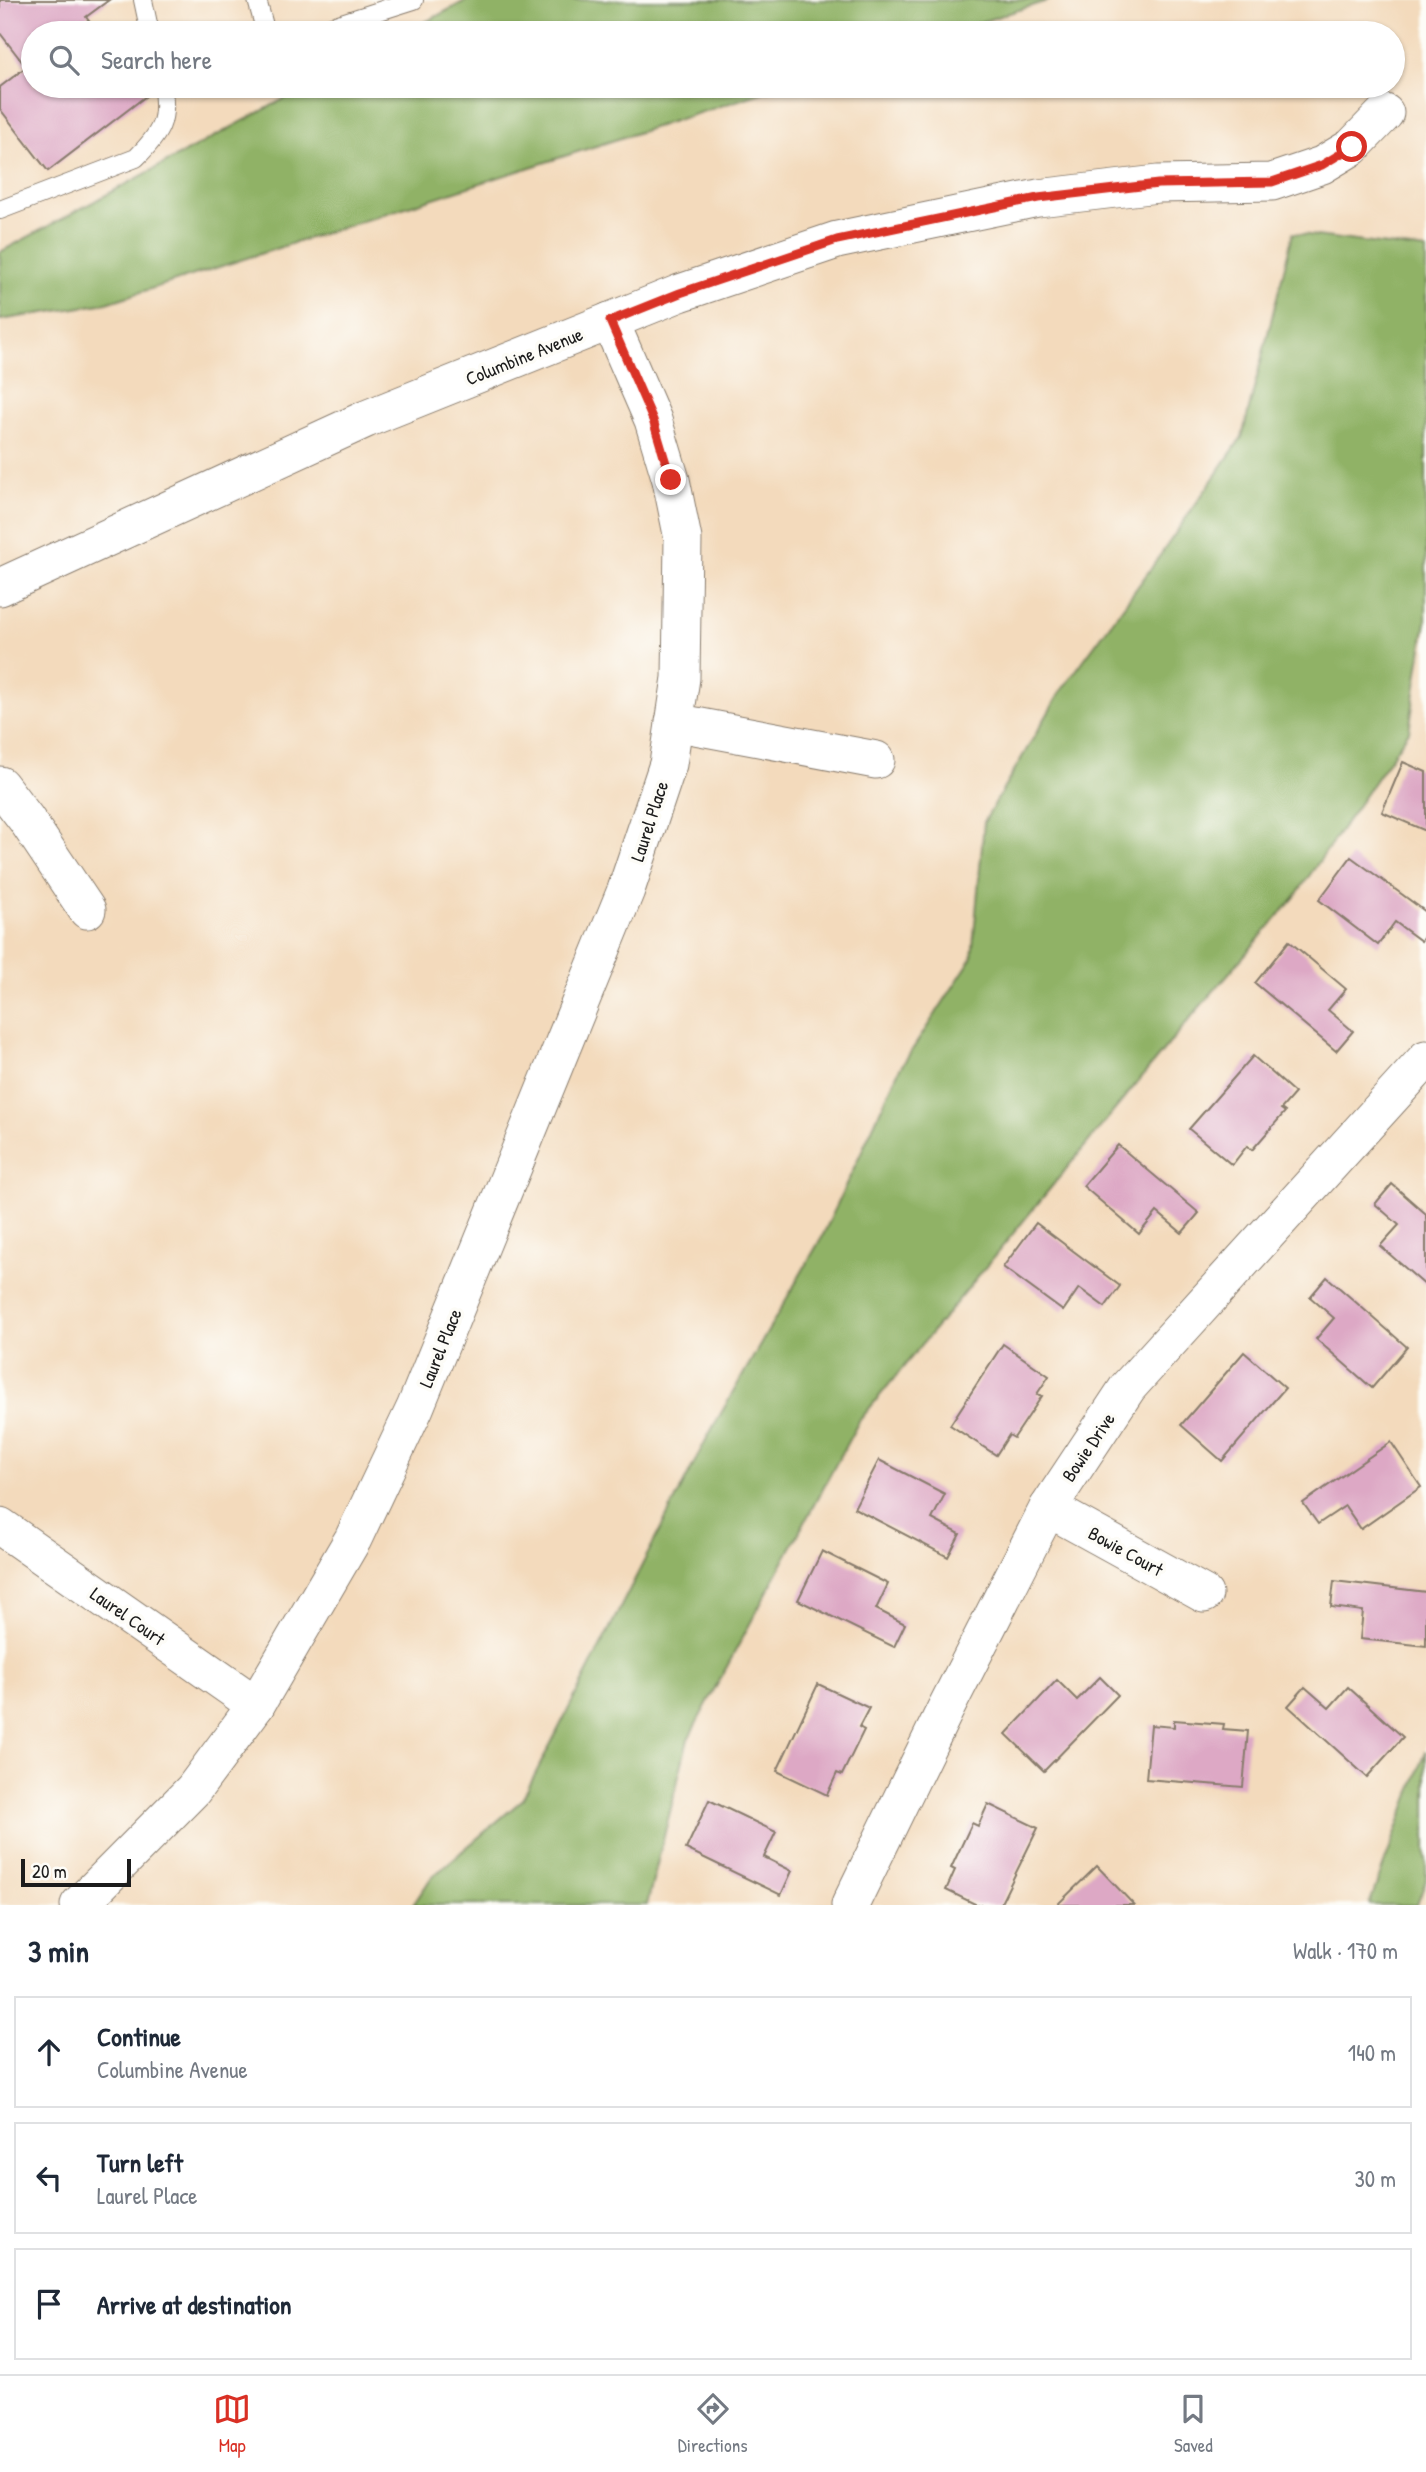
<!DOCTYPE html>
<html lang="en">
<head>
<meta charset="utf-8">
<style>
  body { margin:0; font-family:"Patrick Hand",sans-serif; background:#f2f2f3; color:#1f2937 }
  .scale { position:absolute; left:21px; bottom:18px; width:110px; box-sizing:border-box; padding-left:7px; border:4px solid #1c1c1c; border-top:0; font-size:19px; line-height:24px; white-space:nowrap; color:#1c1c1c; -webkit-text-stroke:5px #fdfcf7; paint-order:stroke }
  .stop { position:absolute; width:21px; height:21px; margin:-16px; border:5px solid #d93025; border-radius:50%; background:#fff }
  .stop.end { background:#d93025; border-color:#fff; box-shadow:0 2px 7px #0008 }
  .list { margin:0; padding:0; list-style:none }
  h2 { display:flex; justify-content:space-between; align-items:center; height:91px; margin:0; padding:0 28px; font-size:30px }
  h2 small { font-size:23px; font-weight:400; color:#747a83 }
  .list li { display:grid; grid-template-columns:46px 1fr auto; gap:21px; align-items:center; box-sizing:border-box; height:112px; margin:0 14px 14px; padding:0 14px; border:2px solid #e0e1e3; border-radius:0px }
  .list b { display:block; font-size:26px; white-space:nowrap }
  .list p { margin:0; font-size:23px; white-space:nowrap; color:#747a83 }
  .list em { font-size:23px; font-style:normal; color:#747a83 }
  .icon { flex:none; width:38px; height:38px; fill:none; stroke:currentColor; stroke-width:2; stroke-linecap:round; stroke-linejoin:round }
  .map { position:relative; flex:none; width:1426px; height:1905px; overflow:hidden }
  .search { position:absolute; background:#fff; box-shadow:0 2px 5px #0004; left:21px; right:21px; top:21px; height:77px; display:flex; align-items:center; gap:18px; box-sizing:border-box; padding:0 24px; border-radius:38px; color:#747a83; font-size:26px }
  .sheet { height:469px; background:#fff }
  nav { display:flex; justify-content:space-around; align-items:center; box-sizing:border-box; height:98px; border-top:2px solid #e0e1e3; background:#fff; font-size:19px; color:#747a83 }
  nav a { display:grid; justify-items:center; gap:4px }
  nav .on { color:#d93025 }
  .map>svg:first-child { display:block }
  .forest { fill:#90b266; stroke:#566741; stroke-width:2 }
  .building { fill:#dda8c5 }
  .lines { fill:none; stroke-linecap:round; stroke-linejoin:round }
  .lane-casing { stroke:#887b6c; stroke-width:20 }
  .street-casing { stroke:#887b6c; stroke-width:39 }
  .lane { stroke:#fff; stroke-width:18 }
  .street { stroke:#fff; stroke-width:37 }
  .route { stroke:#d93025; stroke-width:9 }
  .labels { text-anchor:middle; dominant-baseline:central; stroke-width:7; stroke-linejoin:round; paint-order:stroke }
  .street-label { font-size:19px; fill:#1c1c1c; stroke:#fdfcf7 }
</style>
</head>
<body>
<div class="map">
<svg width="1426" height="1905" viewBox="0 0 1426 1905">
  <rect width="100%" height="100%" fill="#fdfcf7"/>
  <filter id="ink" filterUnits="userSpaceOnUse"><feTurbulence type="fractalNoise" baseFrequency=".0143" numOctaves="2"/><feDisplacementMap in="SourceGraphic" scale="14" xChannelSelector="R" yChannelSelector="G"/><feConvolveMatrix kernelMatrix="1 2 1 2 8 2 1 2 1" color-interpolation-filters="sRGB"/></filter>
  <filter id="wash" filterUnits="userSpaceOnUse"><feTurbulence type="fractalNoise" baseFrequency=".00686" numOctaves="4" result="noise"/><feDisplacementMap in="SourceGraphic" scale="28" xChannelSelector="R" yChannelSelector="G"/><feGaussianBlur stdDeviation="1.57" result="paint"/><feColorMatrix in="noise" values="0 0 0 0 0 0 0 0 0 0 0 0 0 0 0 0 0 1.4 0 .05"/><feComposite in="paint" operator="in"/></filter>
  <g filter="url(#wash)">
    <rect width="100%" height="100%" fill="#f3dabc"/>
    <!-- forest -->
    <g class="forest">
      <polygon points="467,0 1050,0 947,33 405,33"/>
      <polygon points="308,86 783,86 107,303 0,320 0,252"/>
      <polygon points="1293,233 1426,250 1426,621 1409,731 1294,898 1192,1016 859,1421 688,1739 647,1905 413,1905 431,1878 522,1800 708,1436 823,1235 899,1070 972,958 984,822 1061,691 1152,567 1242,437"/>
      <polygon points="1426,1751 1426,1880 1417,1905 1369,1905"/>
    </g>
    <g id="blocks">
      <!-- building -->
      <g class="building">
        <polygon points="0,0 109,0 86,17 98,33 33,33 33,86 138,86 146,96 48,171 0,109 0,87 26,67 0,33"/>
        <polygon points="1403,762 1426,772 1426,831 1382,812"/>
        <polygon points="1351,857 1426,912 1426,934 1421,941 1395,922 1378,945 1319,900"/>
        <polygon points="1289,941 1346,989 1328,1010 1353,1031 1336,1051 1255,983"/>
        <polygon points="1253,1056 1295,1093 1281,1109 1285,1112 1252,1150 1247,1146 1232,1165 1189,1129"/>
        <polygon points="1118,1145 1199,1213 1182,1233 1157,1212 1139,1234 1083,1186"/>
        <polygon points="1392,1184 1426,1214 1426,1286 1380,1246 1399,1225 1375,1204"/>
        <polygon points="1036,1223 1120,1286 1105,1307 1079,1288 1063,1311 1003,1267"/>
        <polygon points="1327,1277 1407,1347 1372,1388 1316,1339 1334,1318 1310,1297"/>
        <polygon points="1003,1344 1049,1376 1037,1394 1042,1396 1014,1438 1009,1435 996,1455 950,1425"/>
        <polygon points="1244,1352 1285,1388 1222,1461 1181,1425"/>
        <polygon points="1391,1442 1421,1487 1361,1529 1345,1506 1318,1524 1303,1503"/>
        <polygon points="879,1460 945,1494 932,1519 960,1534 948,1557 854,1508"/>
        <polygon points="822,1551 888,1584 876,1609 905,1624 894,1647 798,1600"/>
        <polygon points="1334,1581 1426,1592 1426,1646 1360,1639 1363,1611 1331,1607"/>
        <polygon points="1100,1677 1118,1695 1044,1771 1006,1734 1057,1680 1077,1700"/>
        <polygon points="818,1684 869,1708 859,1727 864,1730 842,1775 837,1773 827,1795 777,1771"/>
        <polygon points="1305,1687 1329,1708 1348,1687 1403,1737 1367,1777 1288,1706"/>
        <polygon points="1174,1720 1224,1724 1223,1729 1248,1731 1243,1787 1146,1779 1151,1725 1174,1727"/>
        <polygon points="709,1800 776,1832 764,1857 792,1871 781,1895 686,1849"/>
        <polygon points="988,1804 1038,1828 1000,1905 977,1905 946,1890 955,1870 951,1868 972,1823 978,1826"/>
        <polygon points="1097,1866 1134,1905 1057,1905"/>
      </g>
    </g>
  </g>
  <g filter="url(#ink)">
    <use href="#blocks" fill-opacity="0" stroke="#887b6c" stroke-width="2"/>
    <g class="lines">
      <!-- lane casing -->
      <g class="lane-casing">
        <g id="lane">
          <polyline points="143,0 150,33"/>
          <polyline points="257,0 266,33"/>
          <polyline points="310,33 414,0"/>
          <path d="M0,210L136,158C160,134 169,120 162,86"/>
        </g>
      </g>
      <!-- street casing -->
      <g class="street-casing">
        <g id="street">
          <polyline points="0,587 366,419 680,293 837,240 1038,198 1158,184 1272,182 1322,165 1352,147 1385,113"/>
          <polyline points="674,722 876,760"/>
          <polyline points="0,785 26,819 87,910"/>
          <polyline points="1048,1508 1204,1594"/>
          <polyline points="0,1526 256,1705"/>
          <polyline points="79,1905 193,1790 256,1705 353,1539 415,1408 626,890 668,764 681,678 683,539 671,480 653,420 610,321"/>
          <polyline points="850,1905 945,1710 1048,1508 1128,1387 1426,1059"/>
        </g>
      </g>
      <!-- lane -->
      <use href="#lane" class="lane"/>
      <!-- street -->
      <use href="#street" class="street"/>
    </g>
  </g>
  <g class="lines" filter="url(#ink)">
    <!-- route -->
    <polyline class="route" points="671,480 653,420 610,321 680,293 837,240 1038,198 1158,184 1272,182 1322,165 1352,147"/>
  </g>
  <g class="labels">
    <!-- street labels -->
    <g class="street-label">
      <text transform="translate(524 356) rotate(-22)">Columbine Avenue</text>
      <text transform="translate(649 821) rotate(-72)">Laurel Place</text>
      <text transform="translate(440 1348) rotate(-68)">Laurel Place</text>
      <text transform="translate(1088 1447) rotate(-56)">Bowie Drive</text>
      <text transform="translate(1126 1551) rotate(29)">Bowie Court</text>
      <text transform="translate(128 1616) rotate(35)">Laurel Court</text>
    </g>
  </g>
</svg>
<div class="scale">20 m</div>
<div class="stop" style="left:1352px;top:147px"></div>
<div class="stop end" style="left:671px;top:480px"></div>
<div class="search"><svg class="icon" aria-label="search" viewBox="0 0 24 24"><circle cx="10" cy="10" r="6"/><path d="M15 15l6 6"/></svg>Search here</div>
</div>
<section class="sheet">
<h2>3 min<small>Walk · 170 m</small></h2>
<ul class="list">
<li><svg class="icon" aria-label="ahead" viewBox="0 0 24 24"><path d="M12 20V5M6 11l6-6 6 6"/></svg><div><b>Continue</b><p>Columbine Avenue</p></div><em>140 m</em></li>
<li><svg class="icon" aria-label="left" viewBox="0 0 24 24"><path d="M17 20v-9H6M10 6l-5 5 5 5"/></svg><div><b>Turn left</b><p>Laurel Place</p></div><em>30 m</em></li>
<li><svg class="icon" aria-label="arrive" viewBox="0 0 24 24"><path d="M6 21V4h12l-3 4 3 4H6"/></svg><div><b>Arrive at destination</b></div></li>
</ul>
</section>
<nav>
<a class="on"><svg class="icon" aria-label="map" viewBox="0 0 24 24"><path d="M3 6l6-2 6 2 6-2v14l-6 2-6-2-6 2zM9 4v14M15 6v14"/></svg>Map</a>
<a><svg class="icon" aria-label="directions" viewBox="0 0 24 24"><path d="M12 3l9 9-9 9-9-9zM9 14v-3h6M13 9l2 2-2 2"/></svg>Directions</a>
<a><svg class="icon" aria-label="saved" viewBox="0 0 24 24"><path d="M7 4h10v16l-5-4-5 4z"/></svg>Saved</a>
</nav>
</body>
</html>
